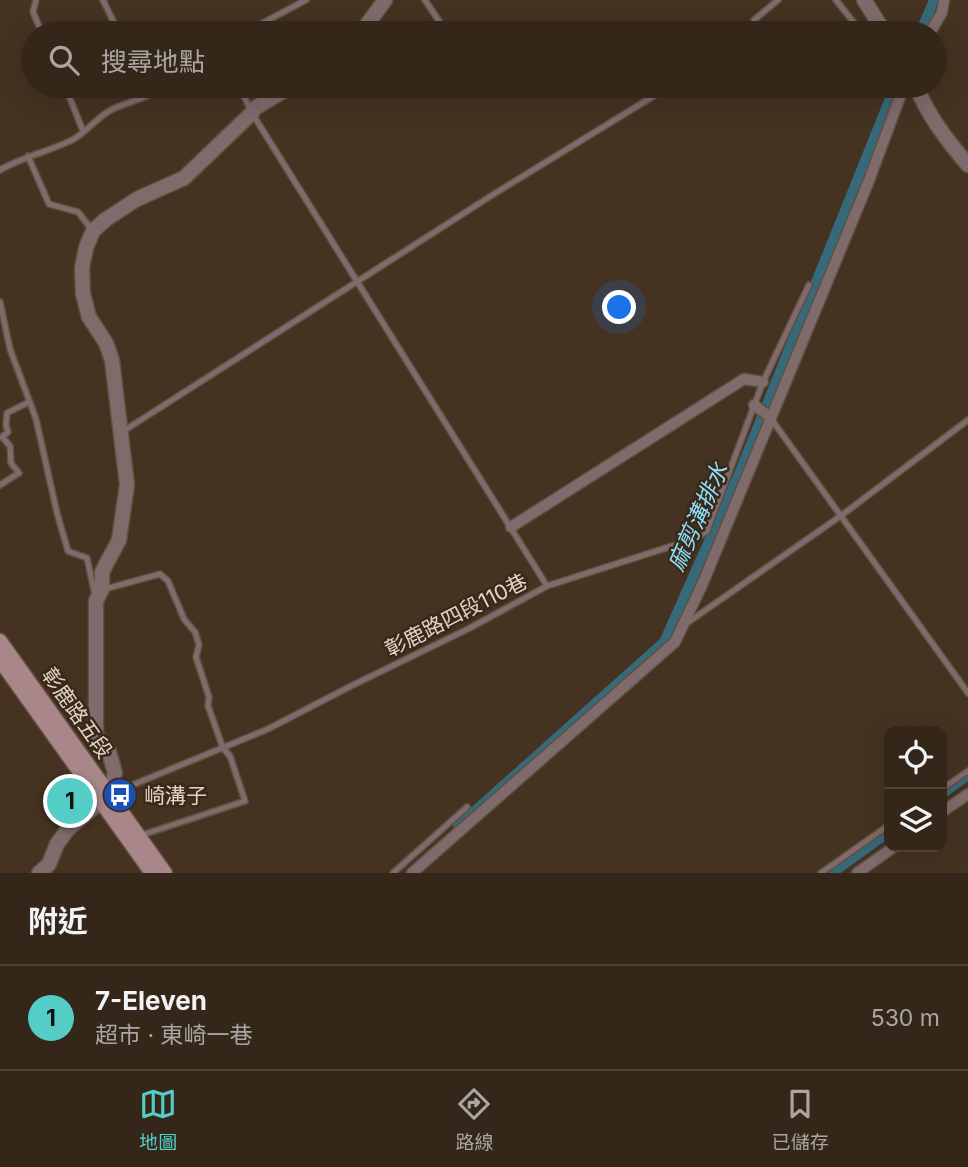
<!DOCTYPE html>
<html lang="zh-TW">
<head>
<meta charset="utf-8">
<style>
  body { margin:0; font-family:Inter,"Noto Sans TC",sans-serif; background:#3c2e22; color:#f1f3f6 }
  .controls { position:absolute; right:21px; bottom:21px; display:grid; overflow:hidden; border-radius:14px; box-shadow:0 7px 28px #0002 }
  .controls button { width:63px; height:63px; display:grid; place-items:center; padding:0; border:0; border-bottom:2px solid #4e4338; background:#342619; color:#f1f3f6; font:35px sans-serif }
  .you { position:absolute; left:620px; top:308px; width:24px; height:24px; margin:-18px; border:5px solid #fff; border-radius:50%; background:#1a73e8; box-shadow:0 0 0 10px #1a73e833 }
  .badge { display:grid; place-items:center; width:46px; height:46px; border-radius:50%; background:#54cdc7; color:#111; font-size:23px; font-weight:700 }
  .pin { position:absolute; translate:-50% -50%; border:4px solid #fff; box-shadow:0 2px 7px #0006 }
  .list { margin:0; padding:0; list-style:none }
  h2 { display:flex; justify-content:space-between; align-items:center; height:91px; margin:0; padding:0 28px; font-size:30px }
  h2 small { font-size:23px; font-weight:400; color:#a9a5a2 }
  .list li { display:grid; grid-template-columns:46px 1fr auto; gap:21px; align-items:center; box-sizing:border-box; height:105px; padding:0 28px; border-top:2px solid #4e4338 }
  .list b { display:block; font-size:26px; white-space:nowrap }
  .list p { margin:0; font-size:23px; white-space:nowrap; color:#a9a5a2 }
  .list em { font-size:23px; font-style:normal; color:#a9a5a2 }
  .icon { flex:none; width:38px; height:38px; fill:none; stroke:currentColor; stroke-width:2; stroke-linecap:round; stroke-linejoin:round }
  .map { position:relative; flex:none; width:968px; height:873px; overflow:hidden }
  .search { position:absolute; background:#342619; box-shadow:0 7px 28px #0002; left:21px; right:21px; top:21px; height:77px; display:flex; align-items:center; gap:18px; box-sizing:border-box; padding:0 24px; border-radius:38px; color:#a9a5a2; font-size:26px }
  .sheet { height:196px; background:#342619 }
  nav { display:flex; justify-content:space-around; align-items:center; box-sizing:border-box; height:98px; border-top:2px solid #4e4338; background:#342619; font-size:19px; color:#a9a5a2 }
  nav a { display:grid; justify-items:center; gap:4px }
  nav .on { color:#54cdc7 }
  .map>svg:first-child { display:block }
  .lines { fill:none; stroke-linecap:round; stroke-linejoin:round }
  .canal { stroke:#366979; stroke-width:10 }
  .service-casing { stroke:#614f3f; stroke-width:8 }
  .minor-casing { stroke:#614f3f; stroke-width:13 }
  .tertiary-casing { stroke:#614f3f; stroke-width:17 }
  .secondary-casing { stroke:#614f3f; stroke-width:17 }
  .service { stroke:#7f6a6c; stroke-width:5 }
  .minor { stroke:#7f6a6c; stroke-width:10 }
  .tertiary { stroke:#7f6a6c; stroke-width:14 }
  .secondary { stroke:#a8868a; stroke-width:14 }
  .labels { text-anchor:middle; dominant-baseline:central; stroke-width:5; stroke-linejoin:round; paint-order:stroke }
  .street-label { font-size:21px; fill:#e0d4ca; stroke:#3a2818 }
  .poi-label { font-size:21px; fill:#e0d4ca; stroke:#3a2818; text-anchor:start }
  .water-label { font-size:23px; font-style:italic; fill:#8de2fc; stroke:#3a2818 }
</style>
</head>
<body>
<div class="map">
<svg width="968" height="873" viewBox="0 0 968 873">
  <rect width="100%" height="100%" fill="#453221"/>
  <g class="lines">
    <!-- canal -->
    <g class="canal">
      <polyline points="920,33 934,0"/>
      <polyline points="942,794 968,775"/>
      <polyline points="458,826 664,642 738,476 895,86"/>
      <polyline points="832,873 889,832"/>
    </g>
    <!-- service casing -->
    <g class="service-casing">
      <g id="service">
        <polyline points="36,0 33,12 42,33"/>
        <polyline points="103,0 119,33"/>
        <polyline points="425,0 447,33"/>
        <polyline points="836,0 862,33"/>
        <polyline points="253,33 256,31 257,26 306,0"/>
        <polyline points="755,33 756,32 754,20 778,0"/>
        <polyline points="65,86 83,131"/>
        <polyline points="239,86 252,113 547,586"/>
        <polyline points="28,156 49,204 78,212 93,231"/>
        <path d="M0,170C22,157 47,152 70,141C86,134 97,116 113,109C129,101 149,99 161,86"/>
        <polyline points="0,302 10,349 36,419 57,513 68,551 87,558 95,595"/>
        <polyline points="772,420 968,693"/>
        <polyline points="122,432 494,194 670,86"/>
        <polyline points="0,485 19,473 11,463 10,446 2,437 8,432 6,425 7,413 29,402"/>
        <polyline points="105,589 160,574 168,581 184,619 195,632 199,645 196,657 209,697 208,706 223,748 230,756 245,801 139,836"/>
        <polyline points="687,623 842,515 968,420"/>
        <polyline points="942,789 968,771"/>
        <polyline points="113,793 268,729 351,686 468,629 547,586 697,538 707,531 763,382 809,285"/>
        <polyline points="393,873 467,807"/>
        <polyline points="821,873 889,825"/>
      </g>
    </g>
    <!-- minor casing -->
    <g class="minor-casing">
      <g id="minor">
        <polyline points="930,33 942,12 944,0"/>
        <polyline points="754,405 770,417"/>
        <polyline points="511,527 744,379 763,382"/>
        <polyline points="942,812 968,794"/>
        <polyline points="412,873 675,642 702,585 868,183 904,86"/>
        <polyline points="857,873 894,847"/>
      </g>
    </g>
    <!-- tertiary casing -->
    <g class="tertiary-casing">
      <g id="tertiary">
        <polyline points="864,0 885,33"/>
        <polyline points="358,33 366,26 385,0"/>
        <path d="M916,86C929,117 946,139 968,165"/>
        <polyline points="39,873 49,864 57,844 68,829 109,795 115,773 109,752 96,735 96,601 102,589 102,572 119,540 127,485 112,360 106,343 89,317 83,294 82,268 86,248 93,231 105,220 137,199 184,178 252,113 255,108 292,86"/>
      </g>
    </g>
    <!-- secondary casing -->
    <g class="secondary-casing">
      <g id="secondary">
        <polyline points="0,641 165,873"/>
        <polyline points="0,660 152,873"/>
      </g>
    </g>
    <!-- service -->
    <use href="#service" class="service"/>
    <!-- minor -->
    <use href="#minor" class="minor"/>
    <!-- tertiary -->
    <use href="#tertiary" class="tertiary"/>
    <!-- secondary -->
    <use href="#secondary" class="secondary"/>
  </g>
  <!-- icons -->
  <defs>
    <g id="bus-disc" transform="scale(1.75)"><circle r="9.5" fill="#1a4fb4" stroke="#3a2818"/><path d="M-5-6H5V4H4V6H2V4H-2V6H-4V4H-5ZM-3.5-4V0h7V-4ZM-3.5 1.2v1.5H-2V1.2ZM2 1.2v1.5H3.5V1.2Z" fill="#fff"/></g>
  </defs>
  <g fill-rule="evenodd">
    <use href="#bus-disc" x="120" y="795"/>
  </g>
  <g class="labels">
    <!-- street labels -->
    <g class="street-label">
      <text transform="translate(456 615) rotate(-27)">彰鹿路四段110巷</text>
      <text transform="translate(77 713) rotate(55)">彰鹿路五段</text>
    </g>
    <!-- poi labels -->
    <g class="poi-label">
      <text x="144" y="795">崎溝子</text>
    </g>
    <!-- water labels -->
    <g class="water-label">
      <text transform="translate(698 517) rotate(-66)">麻剪溝排水</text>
    </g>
  </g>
</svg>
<div class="controls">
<button><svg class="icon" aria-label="locate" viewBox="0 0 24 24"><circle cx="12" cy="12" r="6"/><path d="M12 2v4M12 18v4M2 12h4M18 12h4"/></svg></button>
<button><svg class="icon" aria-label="layers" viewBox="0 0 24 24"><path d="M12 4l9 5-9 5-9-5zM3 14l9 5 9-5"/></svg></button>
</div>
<div class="you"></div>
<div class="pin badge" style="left:70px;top:801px">1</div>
<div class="search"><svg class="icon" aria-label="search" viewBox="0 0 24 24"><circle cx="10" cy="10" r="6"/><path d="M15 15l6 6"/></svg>搜尋地點</div>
</div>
<section class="sheet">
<h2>附近<small></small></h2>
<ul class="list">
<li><span class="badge">1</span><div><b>7-Eleven</b><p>超市 · 東崎一巷</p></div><em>530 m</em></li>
</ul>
</section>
<nav>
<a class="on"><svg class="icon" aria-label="map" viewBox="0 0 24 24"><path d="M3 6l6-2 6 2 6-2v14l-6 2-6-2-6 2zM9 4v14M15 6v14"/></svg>地圖</a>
<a><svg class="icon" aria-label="directions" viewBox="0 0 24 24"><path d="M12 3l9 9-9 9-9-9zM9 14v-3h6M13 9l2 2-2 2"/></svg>路線</a>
<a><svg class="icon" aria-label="saved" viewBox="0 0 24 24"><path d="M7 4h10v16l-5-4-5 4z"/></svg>已儲存</a>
</nav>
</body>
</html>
